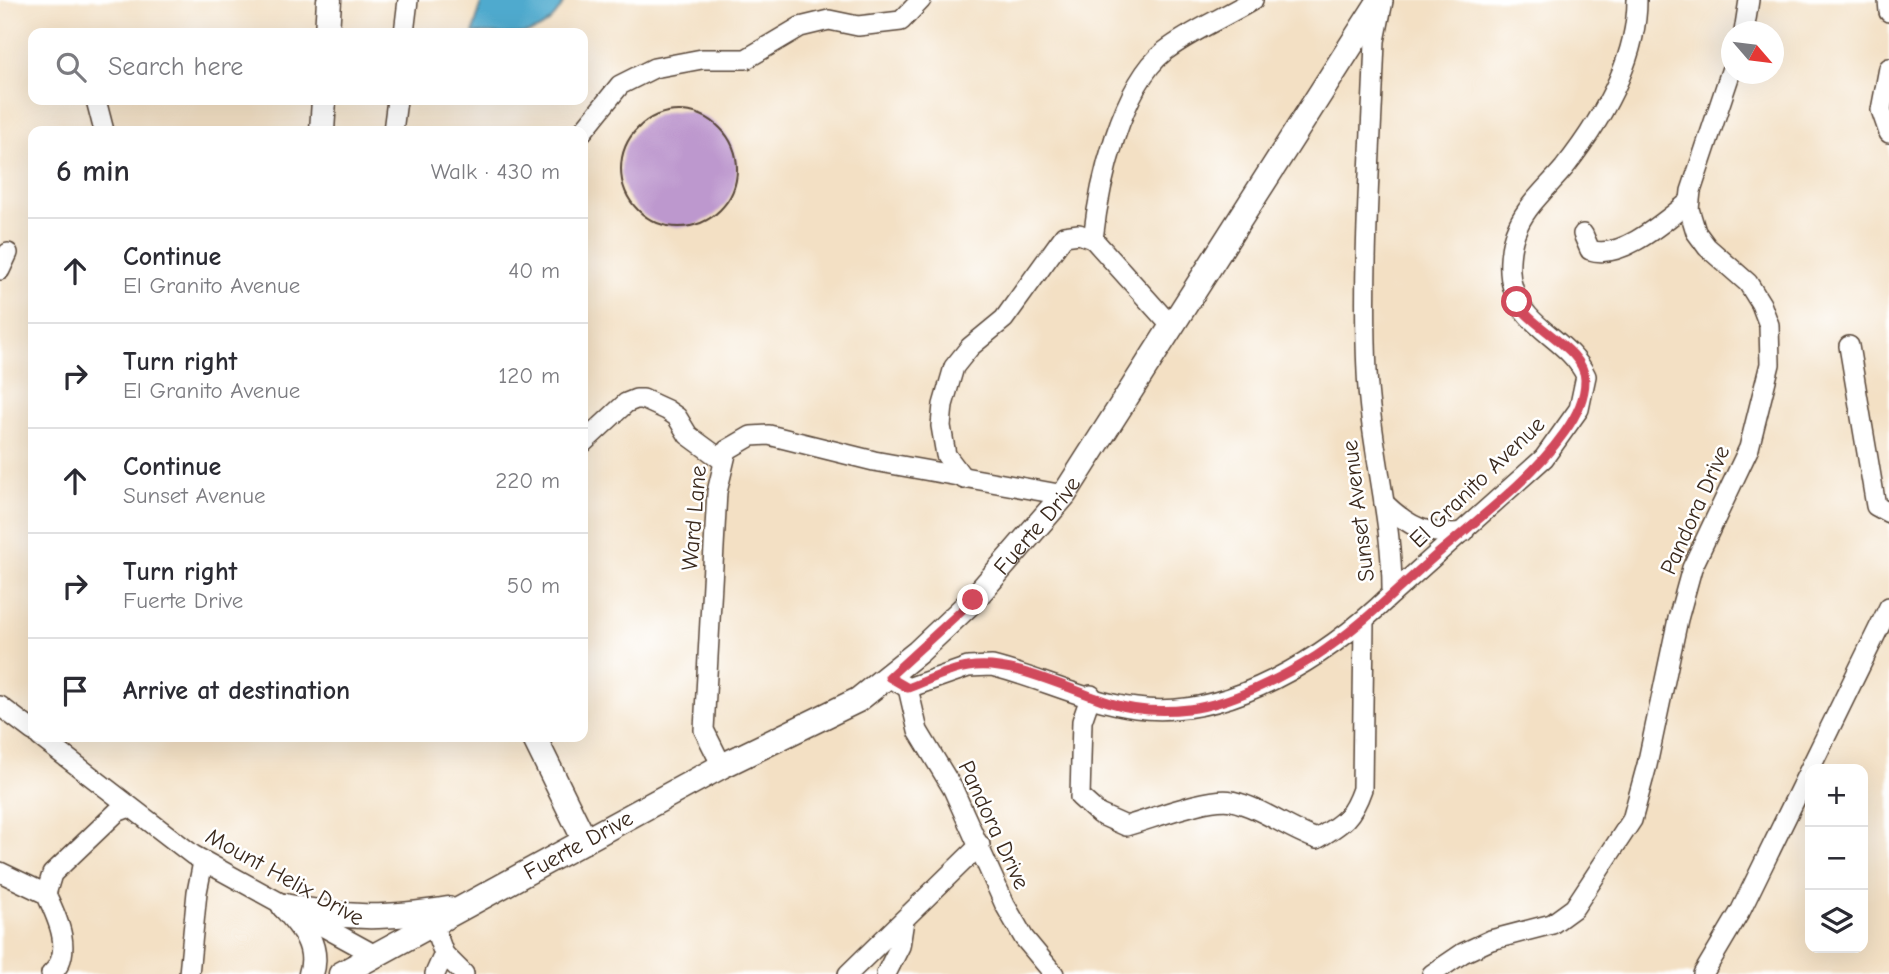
<!DOCTYPE html>
<html lang="en">
<head>
<meta charset="utf-8">
<style>
  body { margin:0; font-family:"Comic Neue",sans-serif; background:#f2f2f3; color:#2b2b33 }
  .controls { position:absolute; right:21px; bottom:21px; display:grid; overflow:hidden; border-radius:14px; box-shadow:0 7px 28px #0002 }
  .controls button { width:63px; height:63px; display:grid; place-items:center; padding:0; border:0; border-bottom:2px solid #e1e1e2; background:#fff; color:#2b2b33; font:35px sans-serif }
  .compass { position:absolute; left:1721px; top:21px; width:63px; height:63px; border-radius:50%; background:#fff; box-shadow:0 7px 28px #0002; rotate:118deg }
  .stop { position:absolute; width:21px; height:21px; margin:-16px; border:5px solid #d1495b; border-radius:50%; background:#fff }
  .stop.end { background:#d1495b; border-color:#fff; box-shadow:0 2px 7px #0008 }
  .list { margin:0; padding:0; list-style:none }
  h2 { display:flex; justify-content:space-between; align-items:center; height:91px; margin:0; padding:0 28px; font-size:30px }
  h2 small { font-size:23px; font-weight:400; color:#7c7c81 }
  .list li { display:grid; grid-template-columns:46px 1fr auto; gap:21px; align-items:center; box-sizing:border-box; height:105px; padding:0 28px; border-top:2px solid #e1e1e2 }
  .list b { display:block; font-size:26px; white-space:nowrap }
  .list p { margin:0; font-size:23px; white-space:nowrap; color:#7c7c81 }
  .list em { font-size:23px; font-style:normal; color:#7c7c81 }
  .icon { flex:none; width:38px; height:38px; fill:none; stroke:currentColor; stroke-width:2; stroke-linecap:round; stroke-linejoin:round }
  .map { position:relative; flex:none; width:1889px; height:974px; overflow:hidden }
  .search { position:absolute; background:#fff; box-shadow:0 7px 28px #0002; left:28px; top:28px; width:560px; height:77px; display:flex; align-items:center; gap:18px; box-sizing:border-box; padding:0 24px; border-radius:14px; color:#7c7c81; font-size:26px }
  .panel { position:absolute; background:#fff; box-shadow:0 7px 28px #0002; left:28px; top:126px; width:560px; height:616px; border-radius:14px }
  .map>svg:first-child { display:block }
  .water { fill:#50aace; stroke:#466a76; stroke-width:2 }
  .building { fill:#bd98ce }
  .lines { fill:none; stroke-linecap:round; stroke-linejoin:round }
  .minor-casing { stroke:#574537; stroke-width:22 }
  .major-casing { stroke:#574537; stroke-width:27 }
  .minor { stroke:#fff; stroke-width:19 }
  .major { stroke:#fff; stroke-width:24 }
  .route { stroke:#d1495b; stroke-width:9 }
  .labels { text-anchor:middle; dominant-baseline:central; stroke-width:5; stroke-linejoin:round; paint-order:stroke }
  .street-label { font-size:23px; fill:#3b2a1e; stroke:#fff }
</style>
</head>
<body>
<div class="map">
<svg width="1889" height="974" viewBox="0 0 1889 974">
  <rect width="100%" height="100%" fill="#fff"/>
  <filter id="ink" filterUnits="userSpaceOnUse"><feTurbulence type="fractalNoise" baseFrequency=".0143" numOctaves="2"/><feDisplacementMap in="SourceGraphic" scale="14" xChannelSelector="R" yChannelSelector="G"/><feConvolveMatrix kernelMatrix="1 2 1 2 8 2 1 2 1" color-interpolation-filters="sRGB"/></filter>
  <filter id="wash" filterUnits="userSpaceOnUse"><feTurbulence type="fractalNoise" baseFrequency=".00686" numOctaves="4" result="noise"/><feDisplacementMap in="SourceGraphic" scale="28" xChannelSelector="R" yChannelSelector="G"/><feGaussianBlur stdDeviation="1.57" result="paint"/><feColorMatrix in="noise" values="0 0 0 0 0 0 0 0 0 0 0 0 0 0 0 0 0 1.4 0 .05"/><feComposite in="paint" operator="in"/></filter>
  <g filter="url(#wash)">
    <rect width="100%" height="100%" fill="#f3e0c4"/>
    <!-- water -->
    <path class="water" d="M482,0H565C544,43 514,33 473,33Z"/>
    <g id="blocks">
      <!-- building -->
      <circle class="building" cx="679" cy="169" r="58"/>
    </g>
  </g>
  <g filter="url(#ink)">
    <use href="#blocks" fill-opacity="0" stroke="#574537" stroke-width="2"/>
    <g class="lines">
      <!-- minor casing -->
      <g class="minor-casing">
        <g id="minor">
          <polyline points="1888,0 1889,12"/>
          <polyline points="1744,32 1749,0"/>
          <polyline points="404,33 408,0"/>
          <polyline points="1889,68 1881,110 1889,133"/>
          <polyline points="96,100 104,131"/>
          <polyline points="393,131 397,100"/>
          <polyline points="583,131 620,85 654,68 702,59 746,59 800,27 829,20 858,26 901,21 921,0"/>
          <path d="M1583,234L1590,250C1621,261 1666,220 1689,202"/>
          <path d="M1093,239C1099,185 1121,86 1165,51C1191,31 1225,17 1253,0"/>
          <polyline points="1093,239 1173,328"/>
          <polyline points="0,270 8,253"/>
          <polyline points="1849,346 1876,506 1889,513"/>
          <polyline points="583,443 626,403 636,399 643,399 667,410 677,417 688,435 722,460"/>
          <polyline points="964,479 946,455 941,426 943,405 954,367 970,347 1004,319 1064,236 1079,234 1093,239"/>
          <path d="M1384,503C1410,528 1428,536 1464,532"/>
          <path d="M1392,594L1544,458L1579,409L1586,376C1569,339 1524,329 1513,288C1507,270 1510,243 1518,226C1528,204 1549,186 1564,168C1601,121 1637,60 1637,0"/>
          <path d="M889,677L908,688L968,667L992,666C1040,678 1087,702 1136,708C1228,721 1328,656 1392,594C1393,519 1370,447 1367,372C1362,262 1371,151 1375,41L1383,1"/>
          <polyline points="908,688 918,731 953,789 1005,905 1024,938 1054,974"/>
          <path d="M1091,695L1082,721L1080,797L1099,814L1126,826C1152,819 1209,796 1232,801C1262,808 1288,829 1317,839C1343,823 1352,818 1362,789L1364,621"/>
          <polyline points="0,706 33,731"/>
          <polyline points="40,737 193,855 375,955"/>
          <polyline points="722,766 704,730 717,492 727,450 751,436 769,435 874,461 1064,495"/>
          <polyline points="0,872 46,894"/>
          <polyline points="433,924 444,954 435,974"/>
          <polyline points="444,954 464,974"/>
          <path d="M51,974C75,953 57,917 46,894L52,874L117,812L130,807"/>
          <polyline points="189,974 197,892 203,862"/>
          <polyline points="848,974 980,845"/>
          <polyline points="886,974 900,946 904,920"/>
          <polyline points="1432,974 1463,953 1491,940 1552,924 1574,908 1632,820 1647,765 1678,619 1692,568 1749,448 1770,364 1769,325 1761,304 1748,283 1707,247 1696,232 1689,209 1691,191 1731,71"/>
          <polyline points="1703,974 1741,910 1889,607"/>
        </g>
      </g>
      <!-- major casing -->
      <g class="major-casing">
        <g id="major">
          <polyline points="327,33 329,0"/>
          <polyline points="322,131 324,100"/>
          <polyline points="534,737 585,841"/>
          <path d="M284,906C347,919 385,919 448,909"/>
          <path d="M284,906C302,926 320,946 311,974"/>
          <path id="s1" d="M341,974L722,766L858,700L918,652L973,600L1064,495L1380,0"/>
        </g>
      </g>
      <!-- minor -->
      <use href="#minor" class="minor"/>
      <!-- major -->
      <use href="#major" class="major"/>
    </g>
  </g>
  <g class="lines" filter="url(#ink)">
    <!-- route -->
    <path class="route" d="M973,600L889,677L908,688C927,681 947,670 968,667C1011,659 1070,690 1111,703C1136,711 1163,712 1189,709C1230,704 1281,678 1316,656C1362,626 1400,586 1442,550C1484,514 1532,478 1564,433C1575,418 1585,399 1585,380C1585,349 1531,328 1517,302"/>
  </g>
  <g class="labels">
    <!-- street labels -->
    <g class="street-label">
      <text transform="translate(1477 482) rotate(-44)">El Granito Avenue</text>
      <text transform="translate(1695 510) rotate(-66)">Pandora Drive</text>
      <text transform="translate(1358 511) rotate(-97)">Sunset Avenue</text>
      <text transform="translate(694 518) rotate(-85)">Ward Lane</text>
      <text stroke="none"><textPath href="#s1" startOffset="836">Fuerte Drive</textPath></text>
      <text transform="translate(994 825) rotate(65)">Pandora Drive</text>
      <text stroke="none"><textPath href="#s1" startOffset="270">Fuerte Drive</textPath></text>
      <text transform="translate(285 877) rotate(29)">Mount Helix Drive</text>
    </g>
  </g>
</svg>
<div class="controls">
<button>+</button>
<button>−</button>
<button><svg class="icon" aria-label="layers" viewBox="0 0 24 24"><path d="M12 4l9 5-9 5-9-5zM3 14l9 5 9-5"/></svg></button>
</div>
<svg class="compass" viewBox="-18 -18 36 36"><path d="M0-13l5 13h-10z" fill="#e53935"/><path d="M0 13l5-13h-10z" fill="#7c7c81"/></svg>
<div class="stop" style="left:1517px;top:302px"></div>
<div class="stop end" style="left:973px;top:600px"></div>
<div class="search"><svg class="icon" aria-label="search" viewBox="0 0 24 24"><circle cx="10" cy="10" r="6"/><path d="M15 15l6 6"/></svg>Search here</div>
<section class="panel">
<h2>6 min<small>Walk · 430 m</small></h2>
<ul class="list">
<li><svg class="icon" aria-label="ahead" viewBox="0 0 24 24"><path d="M12 20V5M6 11l6-6 6 6"/></svg><div><b>Continue</b><p>El Granito Avenue</p></div><em>40 m</em></li>
<li><svg class="icon" aria-label="right" viewBox="0 0 24 24"><path d="M7 20v-9h11M14 6l5 5-5 5"/></svg><div><b>Turn right</b><p>El Granito Avenue</p></div><em>120 m</em></li>
<li><svg class="icon" aria-label="ahead" viewBox="0 0 24 24"><path d="M12 20V5M6 11l6-6 6 6"/></svg><div><b>Continue</b><p>Sunset Avenue</p></div><em>220 m</em></li>
<li><svg class="icon" aria-label="right" viewBox="0 0 24 24"><path d="M7 20v-9h11M14 6l5 5-5 5"/></svg><div><b>Turn right</b><p>Fuerte Drive</p></div><em>50 m</em></li>
<li><svg class="icon" aria-label="arrive" viewBox="0 0 24 24"><path d="M6 21V4h12l-3 4 3 4H6"/></svg><div><b>Arrive at destination</b></div></li>
</ul>
</section>
</div>
</body>
</html>
